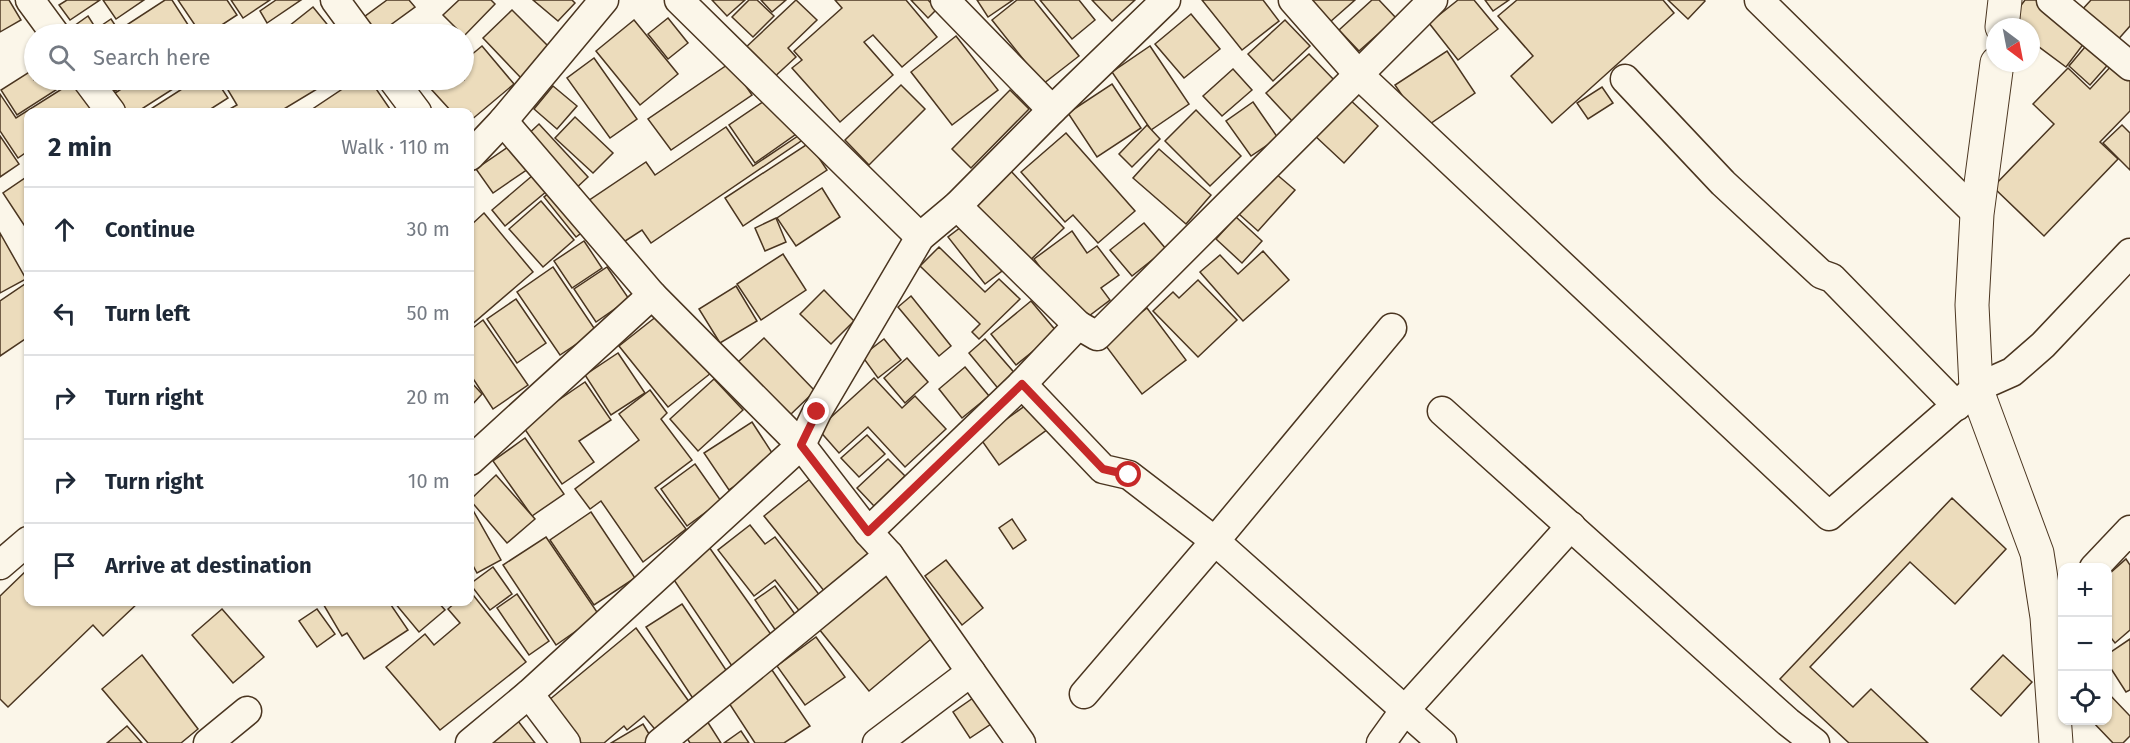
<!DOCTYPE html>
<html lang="en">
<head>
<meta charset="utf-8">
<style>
  body { margin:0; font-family:"Fira Sans",sans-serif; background:#f6f6f7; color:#1f2937 }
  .controls { position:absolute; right:18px; bottom:18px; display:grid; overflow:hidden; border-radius:12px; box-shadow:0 2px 4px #0004 }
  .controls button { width:54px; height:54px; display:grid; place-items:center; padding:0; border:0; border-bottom:2px solid #e0e1e3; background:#fff; color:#1f2937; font:30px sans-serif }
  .compass { position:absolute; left:1986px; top:18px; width:54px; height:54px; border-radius:50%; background:#fff; box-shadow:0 2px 4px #0004; rotate:148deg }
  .stop { position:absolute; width:18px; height:18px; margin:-14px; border:4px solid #c62828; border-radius:50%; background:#fff }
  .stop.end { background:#c62828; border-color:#fff; box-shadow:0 2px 6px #0008 }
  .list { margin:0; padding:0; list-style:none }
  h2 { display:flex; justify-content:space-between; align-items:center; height:78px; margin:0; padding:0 24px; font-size:26px }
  h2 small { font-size:20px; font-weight:400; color:#747a83 }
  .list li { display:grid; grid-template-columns:39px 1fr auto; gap:18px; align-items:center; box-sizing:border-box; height:84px; padding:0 24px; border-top:2px solid #e0e1e3 }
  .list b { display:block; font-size:22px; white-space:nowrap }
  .list em { font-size:20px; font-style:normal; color:#747a83 }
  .icon { flex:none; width:33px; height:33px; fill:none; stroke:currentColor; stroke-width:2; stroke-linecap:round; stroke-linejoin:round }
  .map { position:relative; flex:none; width:2130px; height:743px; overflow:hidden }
  .search { position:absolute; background:#fff; box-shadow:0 2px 4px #0004; left:24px; top:24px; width:450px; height:66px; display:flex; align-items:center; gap:15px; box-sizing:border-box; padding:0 21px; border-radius:33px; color:#747a83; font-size:22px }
  .panel { position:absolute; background:#fff; box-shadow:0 2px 4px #0004; left:24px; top:108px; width:450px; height:498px; border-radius:12px }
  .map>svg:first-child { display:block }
  .building { fill:#ecdcbc; stroke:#4a3520; stroke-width:1.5 }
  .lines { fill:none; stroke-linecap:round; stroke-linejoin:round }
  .street-casing { stroke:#4a3520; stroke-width:31 }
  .secondary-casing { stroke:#4a3520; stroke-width:35 }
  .street { stroke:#fbf6e9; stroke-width:28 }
  .secondary { stroke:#fbf6e9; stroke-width:33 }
  .route { stroke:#c62828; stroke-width:8 }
</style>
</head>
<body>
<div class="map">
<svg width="2130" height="743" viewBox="0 0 2130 743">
  <rect width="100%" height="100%" fill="#fbf6e9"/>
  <!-- building -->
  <g class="building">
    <polygon points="0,0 9,0 21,20 0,32"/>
    <polygon points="67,0 100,0 70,20 59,5"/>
    <polygon points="103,0 144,0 116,19"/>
    <polygon points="165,0 172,0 194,34 126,34 122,28"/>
    <polygon points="178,0 227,0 237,15 208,34 201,34"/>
    <polygon points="231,0 270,0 243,18"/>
    <polygon points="276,0 301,0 267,23 260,11"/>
    <polygon points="387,0 409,0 415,7 378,34 364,17"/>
    <polygon points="459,0 491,0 495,4 464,36 443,15"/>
    <polygon points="533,0 572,0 575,3 558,21"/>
    <polygon points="712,0 745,0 727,16"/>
    <polygon points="749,0 757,0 774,16 753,37 732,17"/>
    <polygon points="761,0 786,0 772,12"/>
    <polygon points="796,0 817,20 788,48 796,57 771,80 743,50"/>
    <polygon points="835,0 906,0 937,37 902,67 873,35 864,42 893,75 840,122 792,68 802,60 794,51 842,8"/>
    <polygon points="911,0 928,0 937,9 928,18"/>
    <polygon points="977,0 1013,0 988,17"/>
    <polygon points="1017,0 1034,0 1079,56 1043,84 992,20"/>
    <polygon points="1040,0 1079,0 1095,20 1072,39"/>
    <polygon points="1092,0 1135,0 1112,21"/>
    <polygon points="1202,0 1263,0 1279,21 1242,50"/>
    <polygon points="1310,0 1355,0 1330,22"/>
    <polygon points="1372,0 1379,0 1396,18 1359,51 1339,30"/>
    <polygon points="1458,0 1474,0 1498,29 1458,60 1429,23"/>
    <polygon points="1485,0 1509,0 1493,11"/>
    <polygon points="1517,0 1663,0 1674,13 1552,123 1511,76 1533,56 1498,16"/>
    <polygon points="1668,0 1704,0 1705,1 1688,19"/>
    <polygon points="2025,0 2036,0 2088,38 2066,67 2031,41 2031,27 2011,27 2007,24"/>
    <polygon points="2091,0 2130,0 2130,26 2115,43 2080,12"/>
    <polygon points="313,7 335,34 279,34"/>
    <polygon points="512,10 551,49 521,78 483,38"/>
    <polygon points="1191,14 1220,49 1184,78 1155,44"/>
    <polygon points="88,16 95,27 84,34 69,34 67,31"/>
    <polygon points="668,18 688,43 668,59 648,34"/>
    <polygon points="111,19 121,34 89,34"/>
    <polygon points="634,20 678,74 640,105 596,51"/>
    <polygon points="1285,20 1310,46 1273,81 1248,54"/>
    <polygon points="956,36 998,90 952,125 911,72"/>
    <polygon points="2090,41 2112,60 2090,85 2069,66"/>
    <polygon points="482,46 514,84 470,121 470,112 452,112 431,89 442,80 464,80 464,61"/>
    <polygon points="1150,46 1189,104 1151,130 1112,72"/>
    <polygon points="1447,51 1475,93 1424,128 1395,85"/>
    <polygon points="1309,54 1336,82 1293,122 1266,93"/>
    <polygon points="594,58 637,119 610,138 567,78"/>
    <polygon points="730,63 752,95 671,150 648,119"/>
    <polygon points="2113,64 2130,80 2130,111 2100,142 2118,159 2044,236 1993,187 2054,124 2033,104 2068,68 2090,89"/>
    <polygon points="34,69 34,80 70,81 17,115 1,90"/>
    <polygon points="1233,69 1252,90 1222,116 1203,96"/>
    <polygon points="76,80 97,106 87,112 28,112 28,151 18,158 0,131 0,94 16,118"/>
    <polygon points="106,80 132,80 115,91"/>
    <polygon points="135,80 187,80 137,112 123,112 112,95"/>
    <polygon points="196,80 216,80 228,98 206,112 146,112"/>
    <polygon points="222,80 259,80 262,85 271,80 332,80 279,112 230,112 228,110 237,105"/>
    <polygon points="356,80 370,80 392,112 308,112"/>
    <polygon points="1112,84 1141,128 1097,157 1068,113"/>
    <polygon points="901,85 925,109 869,165 845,140"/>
    <polygon points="553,86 577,106 557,129 534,109"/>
    <polygon points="1602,87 1613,103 1588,119 1577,103"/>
    <polygon points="1010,90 1029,109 971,168 952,149"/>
    <polygon points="773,95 799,132 755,163 729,125"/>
    <polygon points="1347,97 1378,126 1344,163 1313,134"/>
    <polygon points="1253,102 1278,138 1251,156 1226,121"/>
    <polygon points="1196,110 1241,156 1210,186 1165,141"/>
    <polygon points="575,117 613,153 593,173 555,138"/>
    <polygon points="539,124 588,177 573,191 524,138"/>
    <polygon points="1147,125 1160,139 1132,167 1119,154"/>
    <polygon points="2122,125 2130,133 2130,170 2103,143"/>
    <polygon points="726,127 753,166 801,134 804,139 651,243 642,230 616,247 585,203 646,162 655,175"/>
    <polygon points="1066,133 1135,211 1098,243 1073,215 1065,222 1021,172"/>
    <polygon points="0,136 19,164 0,177"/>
    <polygon points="809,143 827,170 743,226 725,198"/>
    <polygon points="511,145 528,169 493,193 476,169"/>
    <polygon points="1159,149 1211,195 1186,224 1133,178"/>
    <polygon points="1009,169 1064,228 1025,265 970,205"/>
    <polygon points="539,170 553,186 505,226 492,210"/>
    <polygon points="1275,173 1295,190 1258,231 1239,214"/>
    <polygon points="28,176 28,231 3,193"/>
    <polygon points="556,188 588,228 576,237 544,197"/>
    <polygon points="822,188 840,217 796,246 777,218"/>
    <polygon points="541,201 574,240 543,267 509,229"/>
    <polygon points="484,213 533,272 470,326 470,226"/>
    <polygon points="1236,217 1262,241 1242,263 1216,239"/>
    <polygon points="776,218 786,242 765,251 755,228"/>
    <polygon points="1144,223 1166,249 1132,276 1110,250"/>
    <polygon points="965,224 1002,271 985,284 948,237"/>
    <polygon points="1072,231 1087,253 1097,246 1119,275 1101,288 1110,300 1081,322 1034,259"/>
    <polygon points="0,233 26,279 0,293"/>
    <polygon points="584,241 602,268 572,288 554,261"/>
    <polygon points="939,247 985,292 999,279 1020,299 979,339 972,332 980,324 920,266"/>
    <polygon points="1263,251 1289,280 1243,321 1200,272 1220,255 1238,274"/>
    <polygon points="783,254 806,290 761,320 737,284"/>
    <polygon points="553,267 596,331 560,355 517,292"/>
    <polygon points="607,267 629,299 596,322 574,289"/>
    <polygon points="1198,280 1237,320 1198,357 1153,311 1173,292 1179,298"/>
    <polygon points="28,282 28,337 0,356 0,301"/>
    <polygon points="736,286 757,321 720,343 699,309"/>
    <polygon points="824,290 854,321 831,344 800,314"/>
    <polygon points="911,296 951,346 939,356 898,307"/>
    <polygon points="516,299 546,343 517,363 487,319"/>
    <polygon points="1031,301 1057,332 1016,365 991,334"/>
    <polygon points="1147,308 1186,360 1142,394 1103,342"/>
    <polygon points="662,312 711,373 668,407 619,346"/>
    <polygon points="483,320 528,385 493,409 470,374 470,330"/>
    <polygon points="764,338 815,391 790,415 738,362"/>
    <polygon points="884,339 901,360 878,378 862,356"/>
    <polygon points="985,339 1018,377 1001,392 969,353"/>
    <polygon points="618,353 645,393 611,415 585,375"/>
    <polygon points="907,358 928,382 905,403 884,378"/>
    <polygon points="965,367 989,396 962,418 939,389"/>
    <polygon points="874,378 902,408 915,396 946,429 905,467 868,427 839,453 818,429"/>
    <polygon points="714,379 743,410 698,451 670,419"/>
    <polygon points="470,381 482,394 470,407"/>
    <polygon points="585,382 611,420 579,441 594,462 562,484 522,425"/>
    <polygon points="650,390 667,413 661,419 692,460 655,488 686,529 643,562 601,501 590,509 575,489 639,440 619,414"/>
    <polygon points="1029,403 1048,429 999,465 980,438"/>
    <polygon points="752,422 776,459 729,490 704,453"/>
    <polygon points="867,435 885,454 859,477 841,458"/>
    <polygon points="525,438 564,494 532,516 493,461"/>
    <polygon points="888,459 905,476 874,506 857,488"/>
    <polygon points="695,464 721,501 687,526 661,489"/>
    <polygon points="496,475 535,519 507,543 470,500"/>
    <polygon points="810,479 871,555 825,592 764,516"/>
    <polygon points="1952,498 2006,549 1955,604 1910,562 1810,667 1853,707 1871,689 1928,743 1849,743 1780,679"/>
    <polygon points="470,505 501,560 477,573 470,560"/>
    <polygon points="591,512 635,578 594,605 550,540"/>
    <polygon points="1012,519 1026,540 1013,549 999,528"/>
    <polygon points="750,525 765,544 775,537 821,597 801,613 775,580 754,596 718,550"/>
    <polygon points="546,537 599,615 556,645 503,565"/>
    <polygon points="709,547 777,643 736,672 670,574"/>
    <polygon points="2126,559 2130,565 2130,630 2115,643 2108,634 2108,575"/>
    <polygon points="946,560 983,608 962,625 925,576"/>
    <polygon points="493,567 512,594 490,610 470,584"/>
    <polygon points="28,569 28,602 139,602 103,636 93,625 8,707 0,699 0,596"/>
    <polygon points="888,573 937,634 869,691 819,629"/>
    <polygon points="775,586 797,617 776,631 755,600"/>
    <polygon points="470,591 526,662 440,730 386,667 425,634 434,645 460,623 448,609 456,602 470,602"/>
    <polygon points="517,594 549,641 529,655 497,608"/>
    <polygon points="322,602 389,602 408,630 364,659 347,633 342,636"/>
    <polygon points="394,602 438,602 445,610 419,632"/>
    <polygon points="682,604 730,676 694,700 646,627"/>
    <polygon points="222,609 264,657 233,683 192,635"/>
    <polygon points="317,609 335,634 317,647 299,621"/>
    <polygon points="636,628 690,703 658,733 644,716 627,730 624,726 604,743 575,743 543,705"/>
    <polygon points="816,637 845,677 805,705 777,666"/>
    <polygon points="2130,639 2130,690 2126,692 2108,664 2108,654"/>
    <polygon points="142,655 198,729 181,743 148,743 102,689"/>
    <polygon points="2003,655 2032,682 2001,716 1971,689"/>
    <polygon points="772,670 810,726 784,743 755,743 727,700"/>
    <polygon points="2108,693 2130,716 2130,736 2123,743 2113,743 2091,720 2108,720"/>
    <polygon points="976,696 994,722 970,738 953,712"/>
    <polygon points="518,721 535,743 489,743"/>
    <polygon points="707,721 721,743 690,743 685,735"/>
    <polygon points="643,724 654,742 652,743 611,743"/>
    <polygon points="127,726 142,743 107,743"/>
    <polygon points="741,731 749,743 724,743"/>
  </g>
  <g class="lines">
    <!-- street casing -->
    <g class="street-casing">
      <g id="street">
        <polyline points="30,0 55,34"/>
        <polyline points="335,0 360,34"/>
        <polyline points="679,0 920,237"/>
        <polyline points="945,0 1052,110"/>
        <polyline points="1293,0 1359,75 1829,516 1976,388 2012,372 2043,345 2130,253"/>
        <polyline points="1759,0 1977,214"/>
        <polyline points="2051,0 2130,66"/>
        <polyline points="1625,79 1723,183 1821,274 1832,278 1957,406"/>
        <polyline points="87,80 111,112"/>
        <polyline points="393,80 417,112"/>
        <polyline points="503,121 652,295 801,445 868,532 1022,384 1103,469 1129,475 1215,541 1392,328"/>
        <polyline points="470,156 503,121 604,0"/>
        <polyline points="957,206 1078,325"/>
        <polyline points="1022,384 1078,325 1097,336 1433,0"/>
        <polyline points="1442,411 1788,722 1815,743"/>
        <polyline points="470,461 652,295"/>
        <polyline points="889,555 971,672"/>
        <polyline points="0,565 28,541"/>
        <polyline points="2094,568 2130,530"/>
        <polyline points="529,694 566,743"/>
        <polyline points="1084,694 1215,541 1442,743"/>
        <polyline points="208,743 247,711"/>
        <polyline points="470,743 529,694 801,445 817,412 920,237 957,206 1052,110 1166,0"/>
        <polyline points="660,743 889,555 868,532"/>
        <polyline points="877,743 971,672 1021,743"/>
        <polyline points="1381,743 1404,711 1571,526"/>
      </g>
    </g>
    <!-- secondary casing -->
    <g class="secondary-casing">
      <g id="secondary">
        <polyline points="2002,27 2005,0"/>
        <polyline points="1997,63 1977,214 1972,305 1976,388 2037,553 2047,617 2056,743"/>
      </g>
    </g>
    <!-- street -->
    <use href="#street" class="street"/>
    <!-- secondary -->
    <use href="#secondary" class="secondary"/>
  </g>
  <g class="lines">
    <!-- route -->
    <polyline class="route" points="817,412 801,445 868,532 1022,384 1103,469 1129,475"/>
  </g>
</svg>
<div class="controls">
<button>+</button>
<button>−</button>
<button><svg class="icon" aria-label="locate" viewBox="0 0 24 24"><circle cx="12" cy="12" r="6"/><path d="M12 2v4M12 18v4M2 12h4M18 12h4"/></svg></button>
</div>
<svg class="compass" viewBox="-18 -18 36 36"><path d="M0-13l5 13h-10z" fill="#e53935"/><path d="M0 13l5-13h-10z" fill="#747a83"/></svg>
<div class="stop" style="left:1129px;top:475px"></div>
<div class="stop end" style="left:817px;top:412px"></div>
<div class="search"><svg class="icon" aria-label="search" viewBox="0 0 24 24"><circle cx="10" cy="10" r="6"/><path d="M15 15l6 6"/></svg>Search here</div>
<section class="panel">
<h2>2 min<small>Walk · 110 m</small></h2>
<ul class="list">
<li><svg class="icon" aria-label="ahead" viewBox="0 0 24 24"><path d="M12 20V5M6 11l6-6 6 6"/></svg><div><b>Continue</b></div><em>30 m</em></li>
<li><svg class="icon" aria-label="left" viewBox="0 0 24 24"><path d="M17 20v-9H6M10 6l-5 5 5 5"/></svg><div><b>Turn left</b></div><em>50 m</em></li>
<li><svg class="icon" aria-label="right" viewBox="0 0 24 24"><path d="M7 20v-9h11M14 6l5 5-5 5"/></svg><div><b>Turn right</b></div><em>20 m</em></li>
<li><svg class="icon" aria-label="right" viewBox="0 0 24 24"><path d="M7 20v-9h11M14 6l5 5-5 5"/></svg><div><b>Turn right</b></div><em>10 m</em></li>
<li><svg class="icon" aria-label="arrive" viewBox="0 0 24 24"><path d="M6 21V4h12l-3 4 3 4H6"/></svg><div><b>Arrive at destination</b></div></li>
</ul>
</section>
</div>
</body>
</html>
